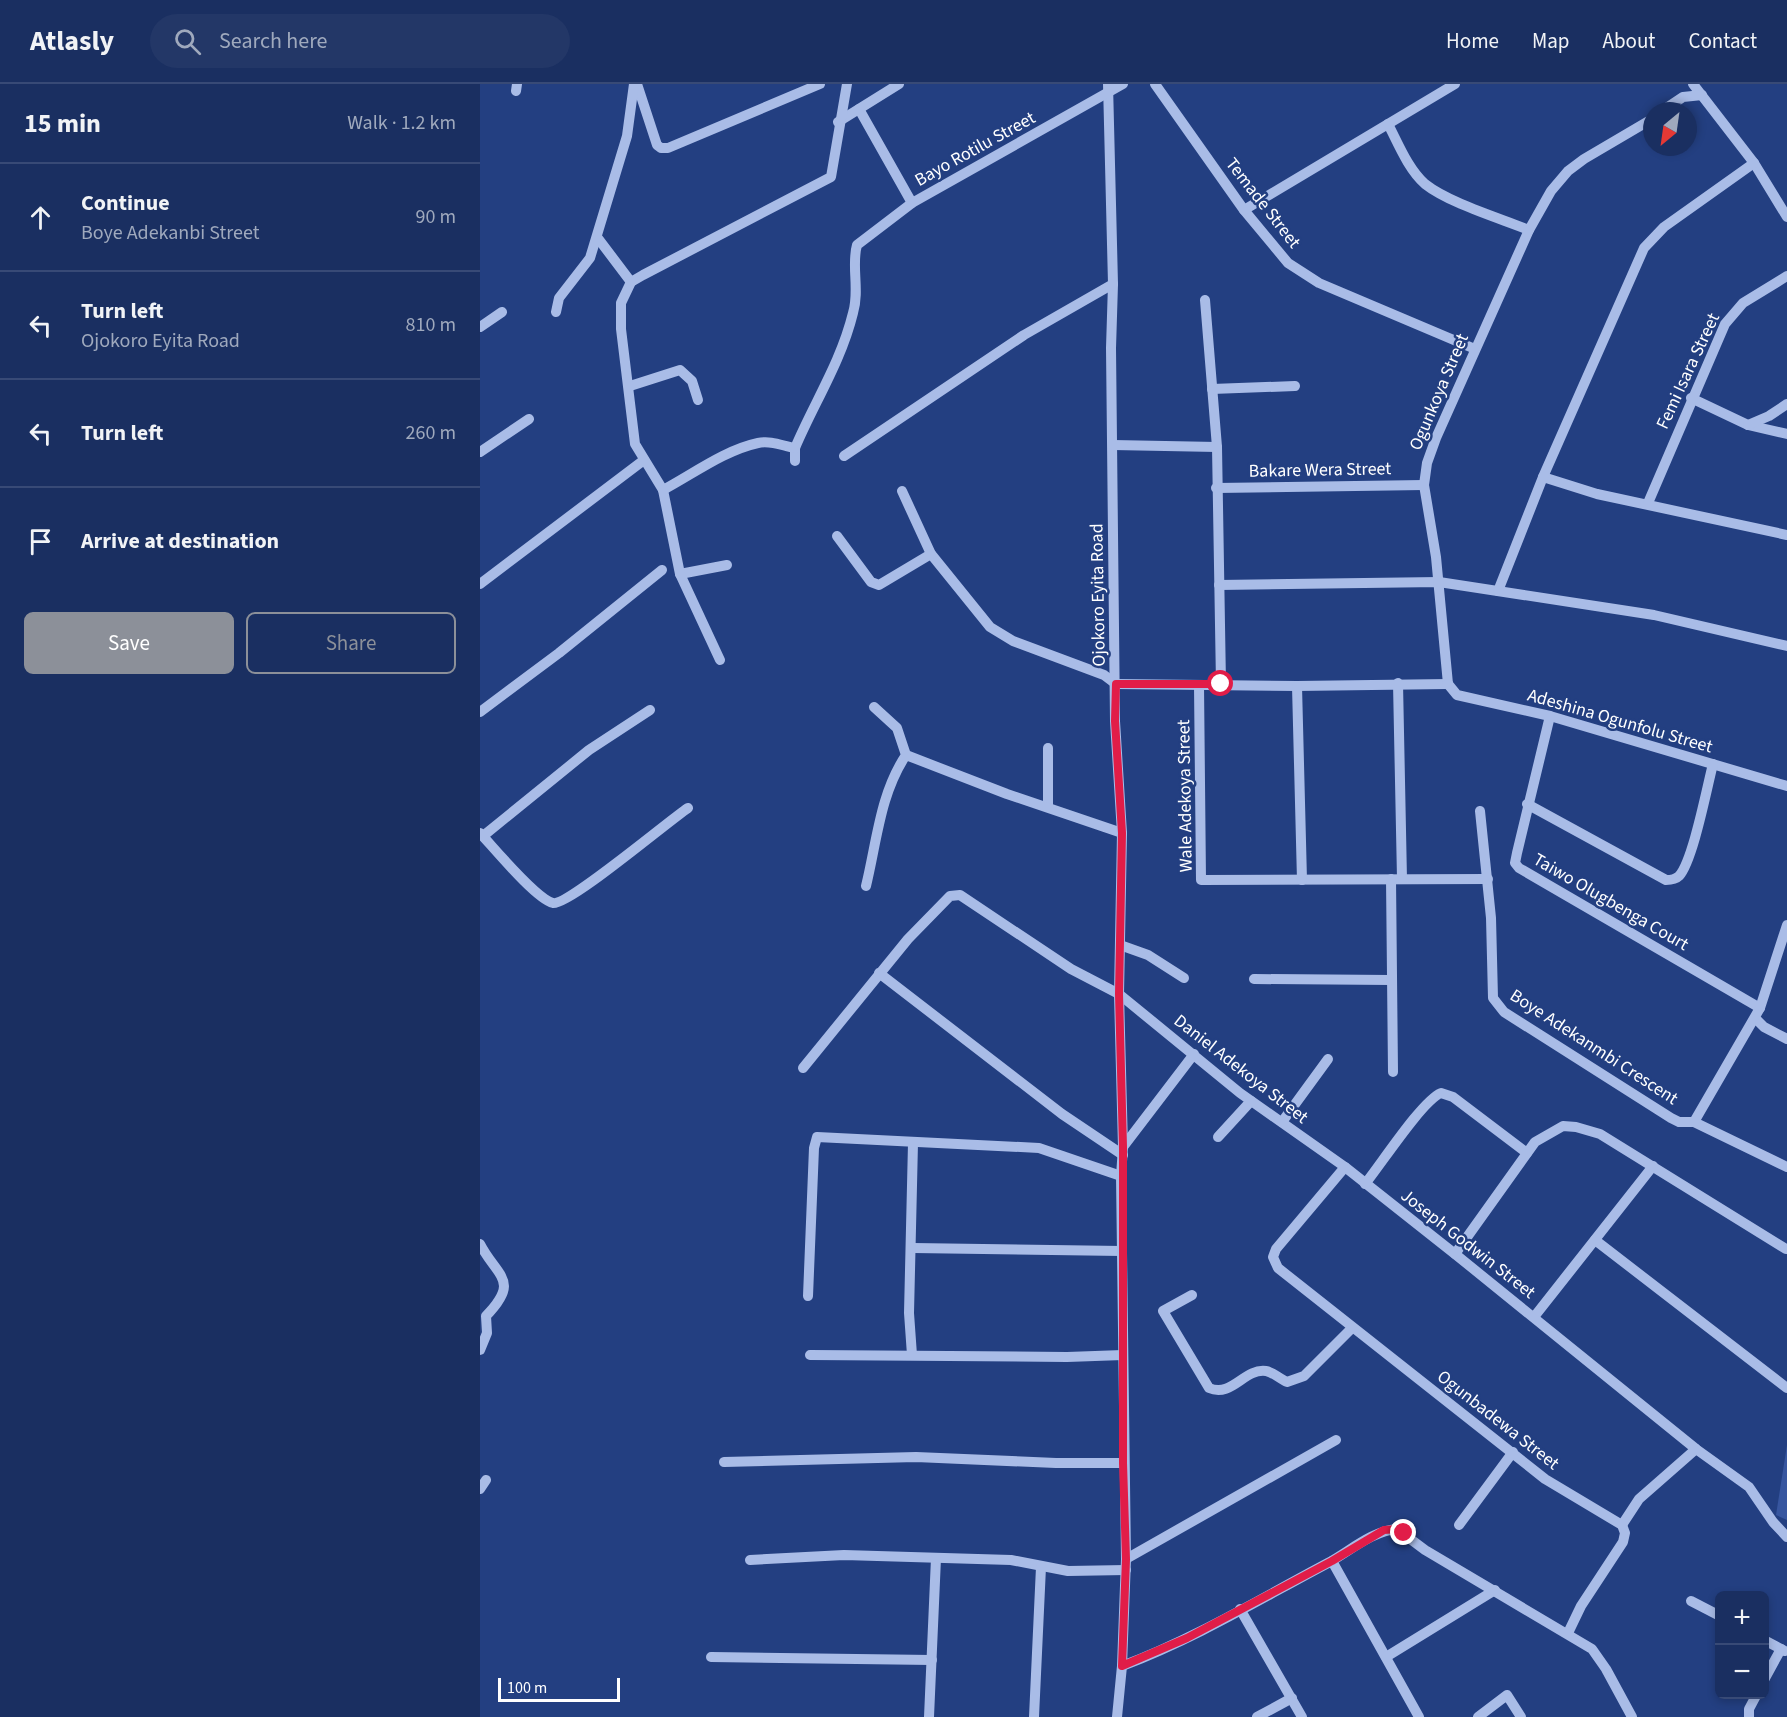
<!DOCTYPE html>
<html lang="en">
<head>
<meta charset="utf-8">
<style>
  body { margin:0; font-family:"Source Sans 3",sans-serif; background:#233767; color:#f1f3f6 }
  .controls { position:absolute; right:18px; bottom:18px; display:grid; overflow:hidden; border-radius:9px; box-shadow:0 3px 9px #0003 }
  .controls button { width:54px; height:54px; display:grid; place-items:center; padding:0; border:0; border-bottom:2px solid #384a76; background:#1a2f61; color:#f1f3f6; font:30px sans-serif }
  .compass { position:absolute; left:1163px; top:18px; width:54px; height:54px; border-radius:50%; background:#1a2f61; box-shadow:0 3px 9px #0003; rotate:209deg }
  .scale { position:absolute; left:18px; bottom:15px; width:122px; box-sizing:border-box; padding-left:6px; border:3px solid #fff; border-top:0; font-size:16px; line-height:21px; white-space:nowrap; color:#fff; -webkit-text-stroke:4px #233f81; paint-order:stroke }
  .stop { position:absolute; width:18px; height:18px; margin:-14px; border:4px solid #e11d48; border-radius:50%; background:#fff }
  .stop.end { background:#e11d48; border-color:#fff; box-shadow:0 2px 6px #0008 }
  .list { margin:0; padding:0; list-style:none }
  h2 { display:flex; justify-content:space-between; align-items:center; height:78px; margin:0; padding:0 24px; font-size:26px }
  h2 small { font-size:20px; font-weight:400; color:#9fa9bd }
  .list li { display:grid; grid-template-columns:39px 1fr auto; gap:18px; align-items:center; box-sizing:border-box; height:108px; padding:0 24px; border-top:2px solid #384a76 }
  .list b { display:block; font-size:22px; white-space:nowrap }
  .list p { margin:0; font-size:20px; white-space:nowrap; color:#9fa9bd }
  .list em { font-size:20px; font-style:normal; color:#9fa9bd }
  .actions { display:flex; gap:12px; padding:18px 24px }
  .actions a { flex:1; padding:14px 0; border:2px solid #8c9099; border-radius:9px; text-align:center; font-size:21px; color:#8c9099 }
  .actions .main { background:#8c9099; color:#fff }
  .icon { flex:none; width:33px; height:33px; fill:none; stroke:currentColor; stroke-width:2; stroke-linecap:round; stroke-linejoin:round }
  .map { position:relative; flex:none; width:1307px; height:1633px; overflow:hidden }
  header { display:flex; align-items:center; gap:36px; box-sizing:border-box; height:84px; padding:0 30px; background:#1a2f61; border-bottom:2px solid #384a76 }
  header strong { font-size:28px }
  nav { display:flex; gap:33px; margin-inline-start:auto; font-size:21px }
  .search { width:420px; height:54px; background:#233767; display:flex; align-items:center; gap:15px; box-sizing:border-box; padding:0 21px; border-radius:33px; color:#9fa9bd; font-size:22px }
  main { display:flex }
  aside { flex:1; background:#1a2f61 }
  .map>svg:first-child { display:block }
  .green { fill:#37569f }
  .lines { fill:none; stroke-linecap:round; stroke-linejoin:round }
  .minor { stroke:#a9bce7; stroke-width:10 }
  .route { stroke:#e11d48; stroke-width:8 }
  .labels { text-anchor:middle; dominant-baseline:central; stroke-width:5; stroke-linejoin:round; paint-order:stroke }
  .street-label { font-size:18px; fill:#fff; stroke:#233f81 }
</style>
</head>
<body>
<header>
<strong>Atlasly</strong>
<div class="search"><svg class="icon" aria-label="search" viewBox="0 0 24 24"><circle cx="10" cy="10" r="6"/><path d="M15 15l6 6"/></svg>Search here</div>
<nav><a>Home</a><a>Map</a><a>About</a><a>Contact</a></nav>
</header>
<main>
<aside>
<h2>15 min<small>Walk · 1.2 km</small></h2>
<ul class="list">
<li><svg class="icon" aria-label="ahead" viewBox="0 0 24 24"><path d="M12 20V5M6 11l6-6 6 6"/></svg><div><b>Continue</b><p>Boye Adekanbi Street</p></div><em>90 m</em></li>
<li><svg class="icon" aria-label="left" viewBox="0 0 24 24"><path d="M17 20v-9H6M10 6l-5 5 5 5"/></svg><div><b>Turn left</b><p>Ojokoro Eyita Road</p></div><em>810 m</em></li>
<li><svg class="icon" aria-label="left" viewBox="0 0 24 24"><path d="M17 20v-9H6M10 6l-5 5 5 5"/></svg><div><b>Turn left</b></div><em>260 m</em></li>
<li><svg class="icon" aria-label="arrive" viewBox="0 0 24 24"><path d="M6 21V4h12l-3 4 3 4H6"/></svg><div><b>Arrive at destination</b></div></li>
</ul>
<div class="actions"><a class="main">Save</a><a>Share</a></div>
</aside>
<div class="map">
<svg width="1307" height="1633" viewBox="0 0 1307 1633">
  <rect width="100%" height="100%" fill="#233f81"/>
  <!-- green -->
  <polygon class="green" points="1307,1361 1307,1436 1296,1431"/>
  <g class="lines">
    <!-- minor -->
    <g class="minor">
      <polyline points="157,0 177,61 181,64 188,64 340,0"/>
      <polyline points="628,0 633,200 631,264 635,637 642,749 639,910 643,1063 641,1092 646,1475 642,1582 637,1633"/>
      <polyline points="675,0 764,126 808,179 839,199 995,265"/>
      <polyline points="1213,0 1274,79 1307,133"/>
      <polyline points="36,7 37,0"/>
      <polyline points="379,25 432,119"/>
      <polyline points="1182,27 1203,13 1222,11"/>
      <polyline points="358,38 419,0"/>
      <path d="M908,40C918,59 928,85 945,100C969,119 1019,134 1049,146"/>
      <polyline points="764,126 975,0"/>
      <polyline points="117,153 151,198"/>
      <polyline points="725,216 737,363 741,600"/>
      <polyline points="76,228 79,214 110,174 147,52 154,0"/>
      <polyline points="0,243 22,228"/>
      <polyline points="150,302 200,286 212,297 218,316"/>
      <polyline points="732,305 815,302"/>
      <polyline points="1211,314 1268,341 1307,350"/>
      <polyline points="1268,341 1289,332 1307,320"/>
      <polyline points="633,361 737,363"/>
      <polyline points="0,368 49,335"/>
      <polyline points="364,372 544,251 633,200"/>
      <path d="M315,377V364C334,319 361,278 373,229C380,206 371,181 377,161L432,119L643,0"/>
      <polyline points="1063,393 1117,410 1307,451"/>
      <polyline points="736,404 944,401"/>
      <path d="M183,406C213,390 245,366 278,359C291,356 303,362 315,364"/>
      <polyline points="422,407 451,470 510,543 533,557 624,591 636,600"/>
      <polyline points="1168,419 1245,240 1263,219 1307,192"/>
      <polyline points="357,452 391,498 399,501 451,470"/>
      <polyline points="200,490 247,481"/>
      <polyline points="0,500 164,376"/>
      <polyline points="739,501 959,498 1174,531 1307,562"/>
      <polyline points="1018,507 1063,393 1164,164 1184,143 1274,79"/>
      <polyline points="240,576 200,490 183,406 155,360 141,245 141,219 151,198 163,191 351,93 367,0"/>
      <polyline points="918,599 922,795"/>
      <polyline points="636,600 817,602 968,600"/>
      <polyline points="968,600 956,473 944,401 947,379 956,354 1049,146 1071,107 1088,87 1104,75 1172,35"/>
      <polyline points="968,600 977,611 1070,632 1307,702"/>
      <polyline points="719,601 721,796 1008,795"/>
      <polyline points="817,602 822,796"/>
      <polyline points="0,628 79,569 182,486"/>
      <polyline points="1070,632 1037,769 1035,779 1039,784 1280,924"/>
      <polyline points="568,664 568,723"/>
      <polyline points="426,671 527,710 642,749"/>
      <path d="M1047,720L1186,796C1190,796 1195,796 1199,792C1213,777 1227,703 1233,680"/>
      <polyline points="1000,727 1011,834 1013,914 1024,928 1191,1034 1199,1038 1214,1038 1307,1083"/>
      <path d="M0,749C14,764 56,815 73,819C88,822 187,738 208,724"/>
      <polyline points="3,752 109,666 170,626"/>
      <polyline points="911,795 913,988"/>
      <path d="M386,802C397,757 400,710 426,671L417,644L394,623"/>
      <polyline points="640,861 668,871 704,894"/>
      <polyline points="399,889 582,1030 643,1071"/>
      <polyline points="774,895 911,896"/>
      <polyline points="1275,934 1284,943 1307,955"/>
      <polyline points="323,984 428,855 470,812 480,811 591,885 639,910 760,1009 865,1083 975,1170 1216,1365 1269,1403 1293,1438 1307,1453"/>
      <polyline points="802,1038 848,975"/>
      <polyline points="1214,1038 1280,924 1307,841"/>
      <polyline points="738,1053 771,1017"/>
      <polyline points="643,1063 714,970"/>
      <polyline points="865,1083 796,1165 793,1173 798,1184 1065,1395 1142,1441 1145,1449 1143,1458 1101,1522 1088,1549"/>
      <path d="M885,1100C902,1079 942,1017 961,1009L973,1013L1047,1069"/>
      <polyline points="1115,1156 1307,1304"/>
      <path d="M0,1160C17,1193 41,1196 6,1232L7,1249L0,1266"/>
      <polyline points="433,1164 642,1167"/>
      <polyline points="975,1170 1055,1058 1083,1042 1096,1043 1120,1050 1306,1165"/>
      <path d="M712,1211L683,1227L729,1304C752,1314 764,1284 786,1287C793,1288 800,1295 807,1298L824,1292L872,1244"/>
      <polyline points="328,1212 334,1064 337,1053 559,1064 641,1092"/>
      <polyline points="1054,1233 1173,1082"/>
      <polyline points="330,1271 587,1273 643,1271"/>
      <polyline points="432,1271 429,1229 433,1059"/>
      <polyline points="244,1378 436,1373 576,1379 643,1379"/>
      <polyline points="0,1405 6,1396"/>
      <polyline points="979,1441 1033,1368"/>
      <polyline points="1142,1441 1159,1415 1216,1365"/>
      <polyline points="646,1475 856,1356"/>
      <polyline points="270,1476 364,1471 531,1476 588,1487 646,1486"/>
      <polyline points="852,1477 939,1633"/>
      <polyline points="1211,1517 1240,1532"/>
      <polyline points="760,1525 822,1633"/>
      <polyline points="1284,1556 1305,1567"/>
      <polyline points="231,1573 452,1576"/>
      <polyline points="906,1573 1015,1506"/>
      <path d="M642,1582C714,1555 780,1515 848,1479C870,1467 892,1447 917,1445L945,1466L1112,1565L1126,1585L1152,1633"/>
      <polyline points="1284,1596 1301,1565"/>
      <polyline points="449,1633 456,1474"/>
      <polyline points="554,1633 561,1483"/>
      <polyline points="777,1633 812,1614"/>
      <polyline points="998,1633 1027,1611 1041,1633"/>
      <polyline points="1269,1633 1269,1625 1277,1610"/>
    </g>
  </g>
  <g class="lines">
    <!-- route -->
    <polyline class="route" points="741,600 636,600 635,637 642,749 639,910 643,1063 643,1379 646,1475 642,1582 707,1554 852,1477 904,1446 917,1445 924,1449"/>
  </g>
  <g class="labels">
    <!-- street labels -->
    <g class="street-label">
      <text transform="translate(495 65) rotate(-29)">Bayo Rotilu Street</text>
      <text transform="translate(783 119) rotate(52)">Temade Street</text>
      <text transform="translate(1208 287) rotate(-65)">Femi Isara Street</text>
      <text transform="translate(959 308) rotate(-67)">Ogunkoya Street</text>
      <text transform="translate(840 386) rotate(-1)">Bakare Wera Street</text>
      <text transform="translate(618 511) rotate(-91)">Ojokoro Eyita Road</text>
      <text transform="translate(1140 637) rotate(16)">Adeshina Ogunfolu Street</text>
      <text transform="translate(705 712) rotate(-91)">Wale Adekoya Street</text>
      <text transform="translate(1131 818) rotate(30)">Taiwo Olugbenga Court</text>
      <text transform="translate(1114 963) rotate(33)">Boye Adekanmbi Crescent</text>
      <text transform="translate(761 985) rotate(38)">Daniel Adekoya Street</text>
      <text transform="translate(988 1160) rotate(38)">Joseph Godwin Street</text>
      <text transform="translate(1018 1336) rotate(38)">Ogunbadewa Street</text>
    </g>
  </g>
</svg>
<div class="controls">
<button>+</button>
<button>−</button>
</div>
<svg class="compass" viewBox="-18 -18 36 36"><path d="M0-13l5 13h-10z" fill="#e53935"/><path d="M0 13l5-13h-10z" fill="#9fa9bd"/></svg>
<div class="scale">100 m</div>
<div class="stop" style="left:741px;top:600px"></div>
<div class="stop end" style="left:924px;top:1449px"></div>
</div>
</main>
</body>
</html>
